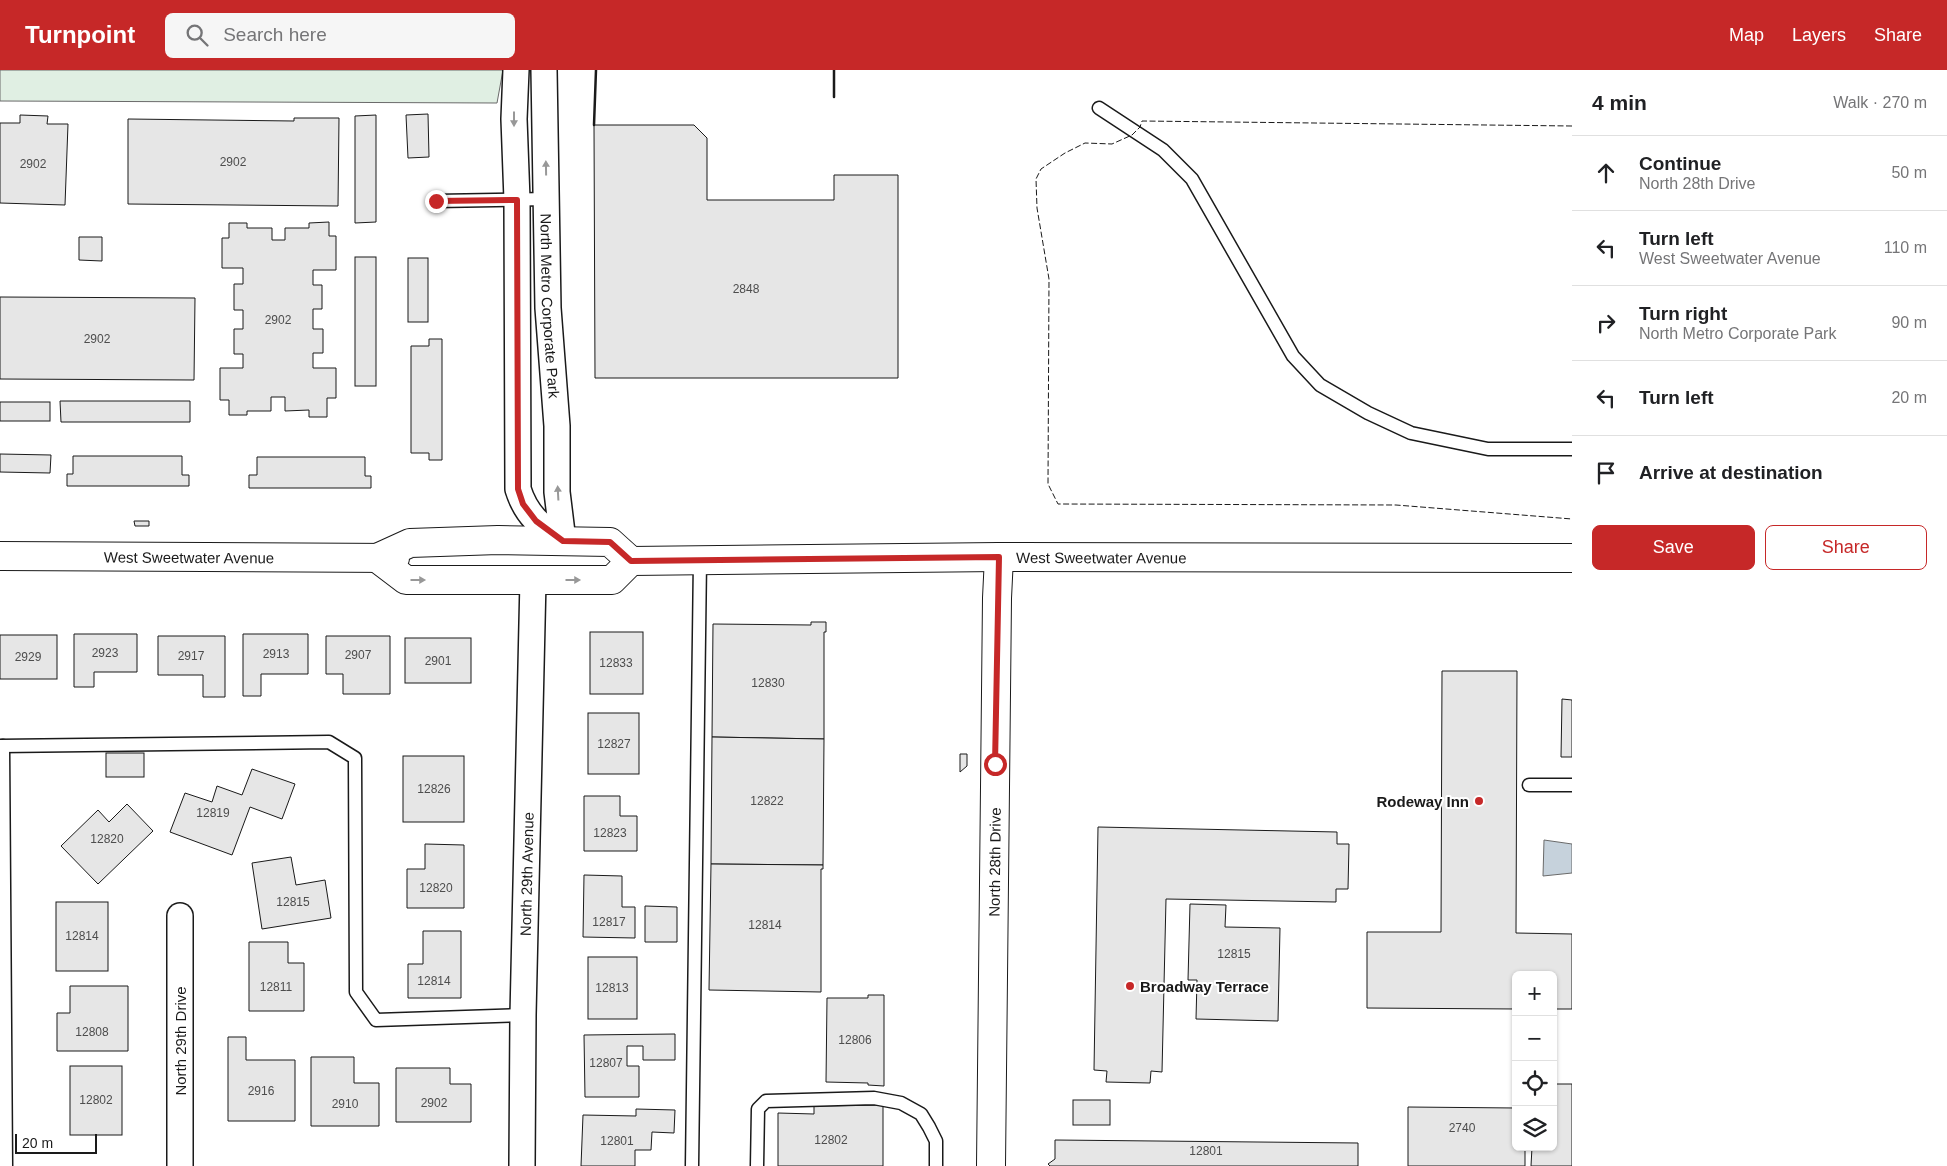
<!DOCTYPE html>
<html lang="en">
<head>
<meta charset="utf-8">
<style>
  body { margin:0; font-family:Arial,sans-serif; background:#f6f6f6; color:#202124 }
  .controls { position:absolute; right:15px; bottom:15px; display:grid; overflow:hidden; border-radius:8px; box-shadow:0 1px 4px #0004 }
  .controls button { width:45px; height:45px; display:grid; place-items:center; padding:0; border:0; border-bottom:1px solid #e0e0e0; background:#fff; color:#202124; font:25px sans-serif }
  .scale { position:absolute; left:15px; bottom:12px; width:82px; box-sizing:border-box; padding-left:5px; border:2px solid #1a1a1a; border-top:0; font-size:14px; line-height:18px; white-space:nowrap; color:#1a1a1a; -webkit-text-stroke:4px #fff; paint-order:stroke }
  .stop { position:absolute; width:15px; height:15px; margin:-11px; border:4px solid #c62828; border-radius:50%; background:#fff }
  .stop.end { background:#c62828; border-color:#fff; box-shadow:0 1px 5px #0008 }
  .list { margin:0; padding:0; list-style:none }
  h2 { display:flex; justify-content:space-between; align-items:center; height:65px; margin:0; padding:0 20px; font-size:21px }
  h2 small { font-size:16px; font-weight:400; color:#757577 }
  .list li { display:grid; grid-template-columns:32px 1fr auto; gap:15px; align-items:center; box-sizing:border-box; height:75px; padding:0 20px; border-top:1px solid #e0e0e0 }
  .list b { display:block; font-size:19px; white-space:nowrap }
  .list p { margin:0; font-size:16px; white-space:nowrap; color:#757577 }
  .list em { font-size:16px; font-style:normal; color:#757577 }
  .actions { display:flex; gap:10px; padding:15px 20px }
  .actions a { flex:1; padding:11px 0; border:1px solid #c62828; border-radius:8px; text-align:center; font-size:18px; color:#c62828 }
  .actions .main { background:#c62828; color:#fff }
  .icon { flex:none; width:28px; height:28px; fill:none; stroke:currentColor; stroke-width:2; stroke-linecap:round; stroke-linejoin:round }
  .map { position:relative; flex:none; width:1572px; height:1096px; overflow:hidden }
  header { display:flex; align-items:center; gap:30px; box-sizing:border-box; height:70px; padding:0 25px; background:#c62828; color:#fff }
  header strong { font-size:24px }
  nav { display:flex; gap:28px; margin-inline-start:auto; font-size:18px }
  .search { width:350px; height:45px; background:#f6f6f6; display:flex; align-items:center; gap:12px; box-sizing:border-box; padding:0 18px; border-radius:8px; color:#757577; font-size:19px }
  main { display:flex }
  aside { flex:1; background:#fff }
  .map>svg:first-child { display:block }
  .green { fill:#e0efe3; stroke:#6a6a6a }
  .water { fill:#c6d2dc; stroke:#6a6a6a }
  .building { fill:#e6e6e6; stroke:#1a1a1a }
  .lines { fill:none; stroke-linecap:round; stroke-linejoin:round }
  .lane-casing { stroke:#1a1a1a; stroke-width:15 }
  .street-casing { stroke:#1a1a1a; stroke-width:28 }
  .secondary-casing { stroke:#1a1a1a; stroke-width:30 }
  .lane { stroke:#fff; stroke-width:12 }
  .street { stroke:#fff; stroke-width:25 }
  .secondary { stroke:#fff; stroke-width:28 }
  .fence { stroke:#1a1a1a; stroke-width:1; stroke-dasharray:6 2.5; stroke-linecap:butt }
  .wall { stroke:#1a1a1a; stroke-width:2.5 }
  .oneway { fill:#989898 }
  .route { stroke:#c62828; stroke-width:6 }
  .poi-dot { fill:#c62828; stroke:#fff; stroke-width:2 }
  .labels { text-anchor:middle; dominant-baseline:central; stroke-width:4; stroke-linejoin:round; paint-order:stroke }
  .number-label { font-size:12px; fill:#4d4d4d }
  .street-label { font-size:15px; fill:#1a1a1a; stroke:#fff }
  .poi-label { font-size:15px; font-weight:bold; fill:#1a1a1a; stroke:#fff; text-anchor:end }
</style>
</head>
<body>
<header>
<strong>Turnpoint</strong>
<div class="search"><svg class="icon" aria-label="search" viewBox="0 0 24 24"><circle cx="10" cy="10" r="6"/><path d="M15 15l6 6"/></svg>Search here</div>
<nav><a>Map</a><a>Layers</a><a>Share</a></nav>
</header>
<main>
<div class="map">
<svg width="1572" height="1096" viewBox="0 0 1572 1096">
  <rect width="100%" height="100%" fill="#fff"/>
  <!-- green -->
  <polygon class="green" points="0,0 503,0 497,33 0,31"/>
  <!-- water -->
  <polygon class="water" points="1544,770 1572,774 1572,803 1543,806"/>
  <!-- building -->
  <g class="building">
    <polygon points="428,44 429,87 408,88 406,45"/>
    <polygon points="20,45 48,46 47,54 68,54 65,135 0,133 0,53 20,53"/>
    <polygon points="376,45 376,152 355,153 355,46"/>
    <polygon points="294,48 339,48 338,136 128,134 128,49 294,51"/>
    <polygon points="594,55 694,55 707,68 707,130 834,130 834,105 898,105 898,308 595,308"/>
    <polygon points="329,152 329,166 336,166 336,200 313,200 313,215 322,215 322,239 313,239 313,259 323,259 323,283 313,283 313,298 336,298 336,328 327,328 327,347 309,347 309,340 285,341 285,327 271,327 271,341 247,341 247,345 229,345 229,330 220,330 220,298 243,298 243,284 234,284 234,259 243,259 243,240 234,240 234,214 243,214 243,198 222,198 222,168 229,168 229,153 247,153 247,158 272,158 272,170 285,170 285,158 309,158 309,153"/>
    <polygon points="79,167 102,167 102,191 79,190"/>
    <rect x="355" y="187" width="21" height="129"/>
    <rect x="408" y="188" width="20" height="64"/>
    <polygon points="0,227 195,228 194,310 0,309"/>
    <polygon points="429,269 442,269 442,390 429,390 429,383 411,383 411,276 429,276"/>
    <polygon points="60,331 190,331 190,352 61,352"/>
    <rect x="0" y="332" width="50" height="19"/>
    <polygon points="0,384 51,385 50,403 0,402"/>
    <polygon points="73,386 182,386 182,405 189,405 189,416 67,416 67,404 73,404"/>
    <polygon points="257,387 365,387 365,406 371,406 371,418 249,418 249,405 257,405"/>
    <polygon points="134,451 149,451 149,456 135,456"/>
    <polygon points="811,552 826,552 826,562 824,562 824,669 712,667 713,554 811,555"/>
    <rect x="590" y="562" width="53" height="62"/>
    <polygon points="74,564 137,564 137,602 94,602 94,617 74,617"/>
    <polygon points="243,564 308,564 308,604 261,604 261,626 243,626"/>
    <rect x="0" y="565" width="57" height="44"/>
    <polygon points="158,566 225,566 225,627 203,627 203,605 158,605"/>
    <polygon points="326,566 390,566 390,624 343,624 343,604 326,604"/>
    <rect x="405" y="568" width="66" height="45"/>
    <polygon points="1442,601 1517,601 1516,863 1572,864 1572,939 1553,939 1553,905 1516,905 1516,939 1367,938 1367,862 1441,862"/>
    <polygon points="1562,629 1572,630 1572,687 1561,687"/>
    <rect x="588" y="643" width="51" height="61"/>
    <polygon points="712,667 824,669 823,795 711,794"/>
    <rect x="106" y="683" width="38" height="24"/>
    <polygon points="960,684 967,684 967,696 960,702"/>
    <rect x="403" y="686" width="61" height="66"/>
    <polygon points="252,699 295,714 282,749 250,737 232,785 170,762 185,723 212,732 217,716 242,725"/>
    <polygon points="584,726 620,726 620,746 637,746 637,781 584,781"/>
    <polygon points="127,734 153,761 98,814 61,776 98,740 109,752"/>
    <polygon points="1098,757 1337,762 1337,774 1349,774 1348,819 1336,819 1336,832 1166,829 1162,1002 1151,1001 1150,1013 1106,1012 1107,1001 1094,1000"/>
    <polygon points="425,774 464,775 464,838 407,838 407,799 425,799"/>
    <polygon points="291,787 296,815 325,810 331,848 262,859 252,793"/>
    <polygon points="711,794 823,795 823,799 821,799 821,922 709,920"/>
    <polygon points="584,805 622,806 622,837 635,837 635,868 583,867"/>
    <rect x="56" y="832" width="52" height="69"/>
    <polygon points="1190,834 1226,835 1225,857 1280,858 1278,951 1196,949 1197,910 1188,910"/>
    <polygon points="645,836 677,837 677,872 645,872"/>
    <polygon points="423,861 461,861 461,928 408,928 408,894 423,894"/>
    <polygon points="249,872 288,872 288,893 304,893 304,941 249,941"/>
    <rect x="588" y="887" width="49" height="62"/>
    <polygon points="70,916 128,916 128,981 57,981 57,943 70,943"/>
    <polygon points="868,925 884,925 884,1016 868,1015 868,1013 826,1012 827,928 868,928"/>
    <polygon points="675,964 675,990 643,990 643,976 627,976 627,996 639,996 639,1027 585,1027 584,965"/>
    <polygon points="228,967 246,967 246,990 295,990 295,1051 228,1051"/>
    <polygon points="311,987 354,987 354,1013 379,1013 379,1056 311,1056"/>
    <rect x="70" y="996" width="52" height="69"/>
    <polygon points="396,998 450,998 450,1014 471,1014 471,1052 396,1052"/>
    <polygon points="1553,1014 1572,1014 1572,1096 1531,1096 1532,1077 1553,1077"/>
    <rect x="1073" y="1030" width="37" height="25"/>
    <polygon points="883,1035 883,1096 778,1096 778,1043 814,1044 814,1036"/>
    <polygon points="1408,1037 1516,1038 1516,1077 1525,1077 1525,1096 1408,1096"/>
    <polygon points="636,1039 675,1040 674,1063 652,1062 651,1080 635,1080 635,1096 581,1096 583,1045 636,1046"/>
    <polygon points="1055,1070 1358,1073 1358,1096 1050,1096 1048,1094 1055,1089"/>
  </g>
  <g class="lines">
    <!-- lane casing -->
    <g class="lane-casing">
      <g id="lane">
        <polyline points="1099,38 1163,80 1192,109 1293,286 1320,315 1368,343 1411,363 1488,379 1572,379"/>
        <polyline points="436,131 547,129"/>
        <polyline points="0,676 329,672 355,688 356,922 376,950 523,945"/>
        <polyline points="3,676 6,1096"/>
        <polyline points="1529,715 1572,715"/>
        <polyline points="692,1096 700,490"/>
        <polyline points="757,1096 758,1039 766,1031 874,1028 901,1033 921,1044 929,1057 936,1071 936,1096"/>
      </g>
    </g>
    <!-- street casing -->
    <g class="street-casing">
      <g id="street">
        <path d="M516,0L514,49L517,130L518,419C526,445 541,457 563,471"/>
        <path id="s1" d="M544,0L548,238L557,356V422L563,471"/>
        <polyline points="180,846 180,1096"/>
        <path id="s2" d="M522,1096L523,945L533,510"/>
      </g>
    </g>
    <!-- secondary casing -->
    <g class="secondary-casing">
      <g id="secondary">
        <path id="s3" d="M0,486L395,488"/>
        <path id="s4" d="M377,488L410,473L498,470L610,472L631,491L999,487L1572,488"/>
        <polyline points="377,488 406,510 612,510 631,491"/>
        <path id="s5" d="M991,1096L997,528L999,487"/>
      </g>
    </g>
    <!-- lane -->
    <use href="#lane" class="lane"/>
    <!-- street -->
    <use href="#street" class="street"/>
    <!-- secondary -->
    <use href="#secondary" class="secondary"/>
    <!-- fence -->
    <polyline class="fence" points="1572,56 1142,51 1140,57 1132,65 1112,74 1085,73 1065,83 1041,99 1036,109 1037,138 1049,209 1048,414 1058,434 1396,435 1572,449"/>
    <!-- wall -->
    <g class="wall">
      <polyline points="834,27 834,0"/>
      <polyline points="594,55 596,0"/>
    </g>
  </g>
  <!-- one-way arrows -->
  <defs><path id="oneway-solid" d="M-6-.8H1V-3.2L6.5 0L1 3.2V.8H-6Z" transform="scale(1.25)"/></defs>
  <g class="oneway">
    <use href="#oneway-solid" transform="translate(514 49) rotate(90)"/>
    <use href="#oneway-solid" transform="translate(546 98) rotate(-91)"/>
    <use href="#oneway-solid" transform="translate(558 423) rotate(-93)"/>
    <use href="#oneway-solid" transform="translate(418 510)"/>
    <use href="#oneway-solid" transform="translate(573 510)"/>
  </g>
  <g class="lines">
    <!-- route -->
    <polyline class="route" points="436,131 517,130 518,419 523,434 536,451 563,471 610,472 631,491 999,487 995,694"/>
  </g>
  <!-- markers -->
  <g class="poi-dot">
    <circle cx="1479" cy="731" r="5"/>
    <circle cx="1130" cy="916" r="5"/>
  </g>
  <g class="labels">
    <!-- number labels -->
    <g class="number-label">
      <text x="233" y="92">2902</text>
      <text x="33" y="94">2902</text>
      <text x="746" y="219">2848</text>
      <text x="278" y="250">2902</text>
      <text x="97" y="269">2902</text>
      <text x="105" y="583">2923</text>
      <text x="276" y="584">2913</text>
      <text x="358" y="585">2907</text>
      <text x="191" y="586">2917</text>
      <text x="28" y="587">2929</text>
      <text x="438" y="591">2901</text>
      <text x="616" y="593">12833</text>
      <text x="768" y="613">12830</text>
      <text x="614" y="674">12827</text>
      <text x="434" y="719">12826</text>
      <text x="767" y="731">12822</text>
      <text x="213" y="743">12819</text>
      <text x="610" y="763">12823</text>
      <text x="107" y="769">12820</text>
      <text x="436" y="818">12820</text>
      <text x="293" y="832">12815</text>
      <text x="609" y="852">12817</text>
      <text x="765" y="855">12814</text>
      <text x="82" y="866">12814</text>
      <text x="1234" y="884">12815</text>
      <text x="434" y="911">12814</text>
      <text x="276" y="917">12811</text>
      <text x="612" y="918">12813</text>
      <text x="92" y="962">12808</text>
      <text x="855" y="970">12806</text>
      <text x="606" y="993">12807</text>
      <text x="261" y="1021">2916</text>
      <text x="96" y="1030">12802</text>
      <text x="434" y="1033">2902</text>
      <text x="345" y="1034">2910</text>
      <text x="1462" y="1058">2740</text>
      <text x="831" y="1070">12802</text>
      <text x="617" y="1071">12801</text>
      <text x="1206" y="1081">12801</text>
    </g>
    <!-- street labels -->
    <g class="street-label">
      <text stroke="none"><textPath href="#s1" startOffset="236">North Metro Corporate Park</textPath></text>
      <text stroke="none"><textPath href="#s3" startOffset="189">West Sweetwater Avenue</textPath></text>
      <text stroke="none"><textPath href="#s4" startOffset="735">West Sweetwater Avenue</textPath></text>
      <text stroke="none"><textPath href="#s5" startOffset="304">North 28th Drive</textPath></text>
      <text stroke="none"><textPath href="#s2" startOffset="292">North 29th Avenue</textPath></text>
      <text transform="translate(180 971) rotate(-90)">North 29th Drive</text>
    </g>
    <!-- poi labels -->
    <g class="poi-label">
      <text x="1469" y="731">Rodeway Inn</text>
      <text x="1140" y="916" text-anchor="start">Broadway Terrace</text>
    </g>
  </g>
</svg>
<div class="controls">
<button>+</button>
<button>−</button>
<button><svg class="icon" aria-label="locate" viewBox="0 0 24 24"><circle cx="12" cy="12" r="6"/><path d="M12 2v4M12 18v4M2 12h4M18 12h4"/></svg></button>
<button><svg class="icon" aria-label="layers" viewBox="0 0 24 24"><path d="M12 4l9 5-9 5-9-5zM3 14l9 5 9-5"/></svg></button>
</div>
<div class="scale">20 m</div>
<div class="stop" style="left:995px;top:694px"></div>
<div class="stop end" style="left:436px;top:131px"></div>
</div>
<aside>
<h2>4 min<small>Walk · 270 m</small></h2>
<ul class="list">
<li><svg class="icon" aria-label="ahead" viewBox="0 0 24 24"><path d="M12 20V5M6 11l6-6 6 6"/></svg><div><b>Continue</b><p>North 28th Drive</p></div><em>50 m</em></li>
<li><svg class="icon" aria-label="left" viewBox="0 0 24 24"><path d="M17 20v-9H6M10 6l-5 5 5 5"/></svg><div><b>Turn left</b><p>West Sweetwater Avenue</p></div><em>110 m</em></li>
<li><svg class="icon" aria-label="right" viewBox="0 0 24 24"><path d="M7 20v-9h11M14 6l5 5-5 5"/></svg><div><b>Turn right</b><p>North Metro Corporate Park</p></div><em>90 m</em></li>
<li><svg class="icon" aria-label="left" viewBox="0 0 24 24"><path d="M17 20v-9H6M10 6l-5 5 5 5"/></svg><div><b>Turn left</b></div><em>20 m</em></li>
<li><svg class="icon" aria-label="arrive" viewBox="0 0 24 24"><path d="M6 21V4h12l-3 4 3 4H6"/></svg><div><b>Arrive at destination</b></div></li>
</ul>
<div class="actions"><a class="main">Save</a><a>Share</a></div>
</aside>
</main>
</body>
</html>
